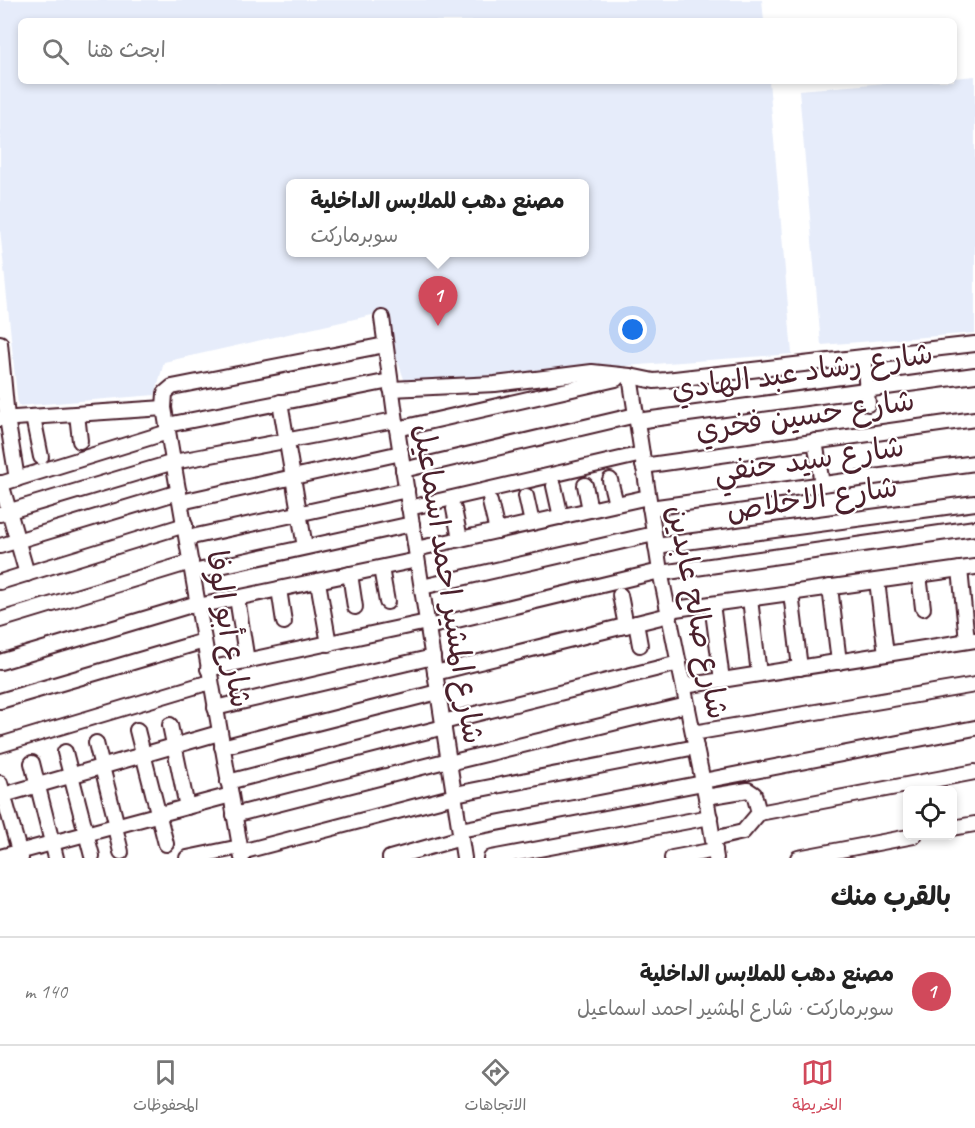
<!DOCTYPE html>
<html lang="ar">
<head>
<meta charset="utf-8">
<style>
  body { margin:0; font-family:Caveat,"Playpen Sans Arabic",sans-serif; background:#f2f2f2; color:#222; direction:rtl }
  .controls { position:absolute; right:18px; bottom:18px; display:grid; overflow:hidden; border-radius:9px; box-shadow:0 3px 9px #0003 }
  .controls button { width:54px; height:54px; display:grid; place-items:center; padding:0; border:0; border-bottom:2px solid #e0e0e0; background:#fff; color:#222; font:30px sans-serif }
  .you { position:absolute; left:633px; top:330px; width:21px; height:21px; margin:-15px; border:4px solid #fff; border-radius:50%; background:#1a73e8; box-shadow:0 0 0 9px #1a73e833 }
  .badge { display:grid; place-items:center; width:39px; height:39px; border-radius:50%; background:#d1495b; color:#fff; font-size:20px; font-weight:700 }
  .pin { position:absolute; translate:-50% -50px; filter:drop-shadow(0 2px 3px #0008) }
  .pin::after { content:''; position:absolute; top:32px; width:21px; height:18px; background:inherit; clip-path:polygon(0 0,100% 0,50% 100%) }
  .popup { position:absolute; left:286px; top:179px; width:303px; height:78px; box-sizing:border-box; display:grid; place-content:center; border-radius:9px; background:#fff; filter:drop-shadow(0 2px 4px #0005); font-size:20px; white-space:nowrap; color:#767676 }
  .popup b { font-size:22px; color:#222 }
  .popup::after { content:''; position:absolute; left:50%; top:100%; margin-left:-12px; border:12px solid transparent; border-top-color:#fff }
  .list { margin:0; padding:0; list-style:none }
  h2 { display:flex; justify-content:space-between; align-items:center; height:78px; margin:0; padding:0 24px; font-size:26px }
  h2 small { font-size:20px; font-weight:400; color:#767676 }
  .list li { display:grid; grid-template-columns:39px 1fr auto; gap:18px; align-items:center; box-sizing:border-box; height:108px; padding:0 24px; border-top:2px solid #e0e0e0 }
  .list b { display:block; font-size:22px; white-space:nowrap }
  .list p { margin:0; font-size:20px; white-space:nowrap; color:#767676 }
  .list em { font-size:20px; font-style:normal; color:#767676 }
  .icon { flex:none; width:33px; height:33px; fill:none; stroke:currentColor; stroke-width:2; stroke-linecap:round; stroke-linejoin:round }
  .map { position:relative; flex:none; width:975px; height:858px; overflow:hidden; direction:ltr }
  .search { position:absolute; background:#fff; box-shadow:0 3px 9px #0003; left:18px; right:18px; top:18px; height:66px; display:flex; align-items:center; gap:15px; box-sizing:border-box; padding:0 21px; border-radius:9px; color:#767676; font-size:22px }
  .sheet { height:186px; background:#fff }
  nav { display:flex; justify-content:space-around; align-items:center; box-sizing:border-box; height:84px; border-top:2px solid #e0e0e0; background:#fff; font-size:16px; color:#767676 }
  nav a { display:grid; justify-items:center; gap:3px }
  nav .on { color:#d1495b }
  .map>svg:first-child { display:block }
  .built { fill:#e6ecfa; fill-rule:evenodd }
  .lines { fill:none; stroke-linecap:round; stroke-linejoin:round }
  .minor-casing { stroke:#4a1f2b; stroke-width:18 }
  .minor { stroke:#fff; stroke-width:14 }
  .labels { text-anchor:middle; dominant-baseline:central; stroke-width:4.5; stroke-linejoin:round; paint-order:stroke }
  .street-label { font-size:30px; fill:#4a1f2b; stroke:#fff }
</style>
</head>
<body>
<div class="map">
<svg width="975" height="858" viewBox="0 0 975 858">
  <rect width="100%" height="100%" fill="#fff"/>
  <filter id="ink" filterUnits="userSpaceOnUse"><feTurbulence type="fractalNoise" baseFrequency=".0167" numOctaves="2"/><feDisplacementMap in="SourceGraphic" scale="12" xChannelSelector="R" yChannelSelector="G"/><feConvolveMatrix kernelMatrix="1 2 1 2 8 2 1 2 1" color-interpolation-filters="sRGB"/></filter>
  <g filter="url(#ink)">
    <!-- built -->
    <g class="built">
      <path d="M0,0H762L764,21H21V81H769L792,354L405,382L381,313L164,362L155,395L18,406L0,229ZM291,184H585V252H291Z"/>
      <polygon points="975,76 975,333 821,345 799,90 911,81 954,81 954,78"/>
    </g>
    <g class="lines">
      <!-- minor casing -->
      <g class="minor-casing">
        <g id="minor">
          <polyline points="382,318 397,429 464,858"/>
          <polyline points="0,343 7,418 17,479"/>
          <polyline points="864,357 868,404"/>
          <polyline points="630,376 660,571 706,797 716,858"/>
          <polyline points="391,389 495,384 592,372 630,376 654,381 666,380 975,344"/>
          <polyline points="280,402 305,547"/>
          <polyline points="77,414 80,441"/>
          <polyline points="33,417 41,457"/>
          <polyline points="0,419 164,408"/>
          <polyline points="637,421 975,375"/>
          <polyline points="167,425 390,381"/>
          <polyline points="397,429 616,379"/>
          <polyline points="815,441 822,484"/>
          <polyline points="643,466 975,419"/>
          <polyline points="403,470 636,415"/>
          <polyline points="610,480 616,504"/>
          <polyline points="1,483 27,574"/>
          <polyline points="0,484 168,432"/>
          <polyline points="585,485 590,510"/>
          <polyline points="554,486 561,517"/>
          <polyline points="526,496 532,523"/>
          <polyline points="181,502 401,453"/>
          <polyline points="490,502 497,531"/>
          <polyline points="409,508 642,454"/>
          <polyline points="650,508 975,463"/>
          <polyline points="454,509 460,539"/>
          <polyline points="0,514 174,462 395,420"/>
          <polyline points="187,538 407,490"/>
          <polyline points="0,546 179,492"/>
          <polyline points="656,546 975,503"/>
          <polyline points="416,549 648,497"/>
          <polyline points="381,568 387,602"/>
          <polyline points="960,569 967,641"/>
          <polyline points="193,572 412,524"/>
          <polyline points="661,573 975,528"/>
          <polyline points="350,574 355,607"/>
          <polyline points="919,575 923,608"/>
          <polyline points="877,581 886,654"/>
          <polyline points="0,582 185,525"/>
          <polyline points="318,582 329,644"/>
          <polyline points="422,587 654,534"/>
          <polyline points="830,587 839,662"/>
          <polyline points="279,589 284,622"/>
          <polyline points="791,593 800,668"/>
          <polyline points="620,595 626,626"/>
          <polyline points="237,598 247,661"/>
          <polyline points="750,599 759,674"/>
          <polyline points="712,604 722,680"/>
          <polyline points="198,606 417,560"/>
          <polyline points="668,610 975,567"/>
          <polyline points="0,620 191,562"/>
          <polyline points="636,623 640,645"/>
          <polyline points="428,627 660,571"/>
          <polyline points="0,662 198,603"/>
          <polyline points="208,669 427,622"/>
          <polyline points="435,673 669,615"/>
          <polyline points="684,686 975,640"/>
          <polyline points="0,701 204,641"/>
          <polyline points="215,708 433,657"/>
          <polyline points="443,722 679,663"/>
          <polyline points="170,725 187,807"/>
          <polyline points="137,730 166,844"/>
          <polyline points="693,733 975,685"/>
          <polyline points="96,743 117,826"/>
          <polyline points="0,745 210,682"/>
          <polyline points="222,747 438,692"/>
          <polyline points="65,752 92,856"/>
          <polyline points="32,763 56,858"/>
          <polyline points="449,763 687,705"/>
          <polyline points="703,781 975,728"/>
          <polyline points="228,782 444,727"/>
          <polyline points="0,783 21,858"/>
          <polyline points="455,794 696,747"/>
          <polyline points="0,796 219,733"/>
          <polyline points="706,797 748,790 754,794 759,813"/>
          <polyline points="234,815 449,760"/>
          <polyline points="115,827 121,852"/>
          <polyline points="952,828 975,824"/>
          <polyline points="460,830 703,783"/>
          <polyline points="713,839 743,832 759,813 975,772"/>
          <polyline points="241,852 455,796"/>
          <polyline points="0,857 231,795"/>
          <polyline points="187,858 240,847"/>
          <path d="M242,858C215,708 190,558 164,408L165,393L172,387L385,345"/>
          <polyline points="390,858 461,838"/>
          <polyline points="491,858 710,817"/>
          <polyline points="672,858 715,850"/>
          <polyline points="798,858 914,836"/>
        </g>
      </g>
      <!-- minor -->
      <use href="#minor" class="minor"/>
    </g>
  </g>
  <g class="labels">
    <!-- street labels -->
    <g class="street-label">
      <text transform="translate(802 371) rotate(-8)">شارع رشاد عبد الهادي</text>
      <text transform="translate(805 415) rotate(-8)">شارع حسين فخري</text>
      <text transform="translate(809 459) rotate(-8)">شارع سيد حنفي</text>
      <text transform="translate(812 498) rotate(-8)">شارع الاخلاص</text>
      <text transform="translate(449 584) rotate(81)">شارع المشير احمد اسماعيل</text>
      <text transform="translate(698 612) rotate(79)">شارع صالح عابدين</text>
      <text transform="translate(229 629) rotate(81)">شارع أبو الوفا</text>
    </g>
  </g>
</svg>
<div class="controls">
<button><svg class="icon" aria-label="locate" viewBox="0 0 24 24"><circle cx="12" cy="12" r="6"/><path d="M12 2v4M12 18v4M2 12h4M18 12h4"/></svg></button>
</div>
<div class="you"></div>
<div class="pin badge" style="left:438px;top:326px">1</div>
<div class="popup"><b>مصنع دهب للملابس الداخلية</b>سوبرماركت</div>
<div class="search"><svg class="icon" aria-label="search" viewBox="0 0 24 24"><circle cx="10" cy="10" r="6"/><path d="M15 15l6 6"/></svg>ابحث هنا</div>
</div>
<section class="sheet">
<h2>بالقرب منك<small></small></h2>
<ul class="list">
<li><span class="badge">1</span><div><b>مصنع دهب للملابس الداخلية</b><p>سوبرماركت · شارع المشير احمد اسماعيل</p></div><em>140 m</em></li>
</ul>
</section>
<nav>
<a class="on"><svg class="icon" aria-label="map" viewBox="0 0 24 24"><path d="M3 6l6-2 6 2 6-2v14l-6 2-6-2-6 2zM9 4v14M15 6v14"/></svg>الخريطة</a>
<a><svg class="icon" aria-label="directions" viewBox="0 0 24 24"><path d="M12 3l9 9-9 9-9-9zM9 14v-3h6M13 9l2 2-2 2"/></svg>الاتجاهات</a>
<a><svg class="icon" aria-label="saved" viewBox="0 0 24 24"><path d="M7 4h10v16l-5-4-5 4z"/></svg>المحفوظات</a>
</nav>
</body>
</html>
